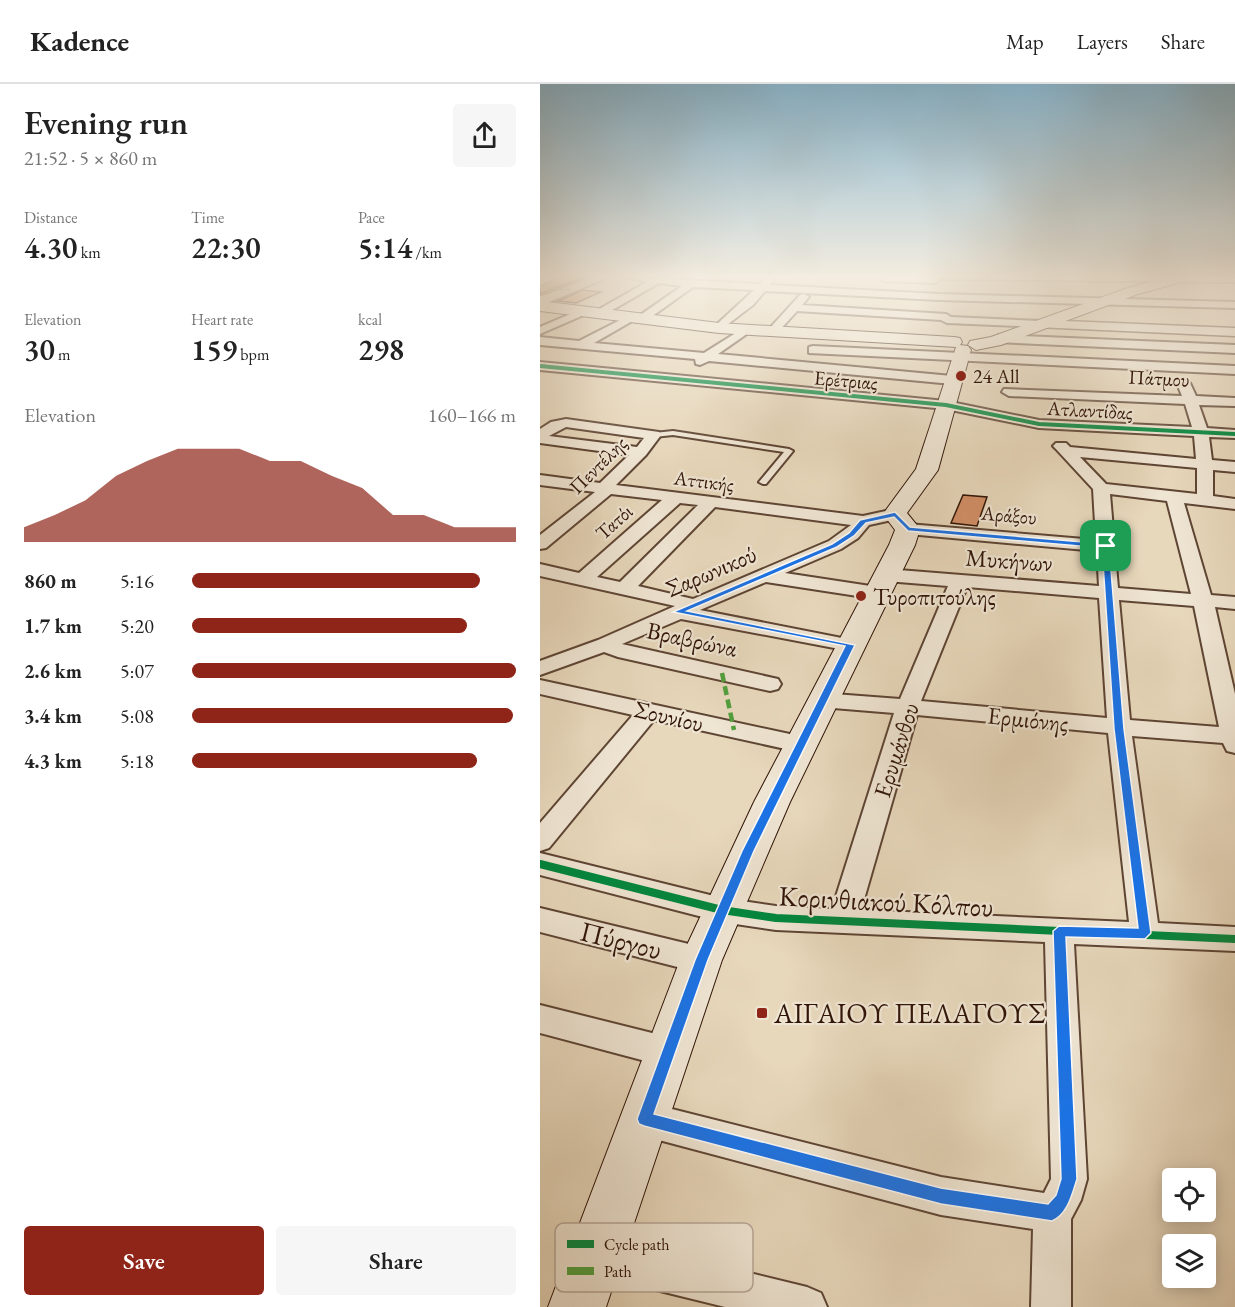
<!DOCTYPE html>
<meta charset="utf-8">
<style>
body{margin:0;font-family:"EB Garamond",serif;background:#f6f6f6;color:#222;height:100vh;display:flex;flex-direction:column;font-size:22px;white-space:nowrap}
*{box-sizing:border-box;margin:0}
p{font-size:20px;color:#767676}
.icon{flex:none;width:33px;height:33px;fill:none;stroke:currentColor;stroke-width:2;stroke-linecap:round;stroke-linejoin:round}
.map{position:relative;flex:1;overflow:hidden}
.details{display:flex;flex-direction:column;background:#fff;width:540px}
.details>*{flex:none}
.controls{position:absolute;left:622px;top:1084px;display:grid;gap:12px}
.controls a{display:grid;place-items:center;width:54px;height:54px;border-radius:6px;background:#fff;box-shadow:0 3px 15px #0003;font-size:30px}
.pin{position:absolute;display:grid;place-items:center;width:51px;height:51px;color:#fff;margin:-26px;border-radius:12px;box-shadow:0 3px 9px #0006}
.round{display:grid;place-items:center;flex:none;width:63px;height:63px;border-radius:6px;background:#f6f6f6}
.head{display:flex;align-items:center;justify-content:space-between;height:102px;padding:0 24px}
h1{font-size:33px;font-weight:600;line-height:45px}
.metrics{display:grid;grid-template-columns:repeat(3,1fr);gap:9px;height:102px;padding:6px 24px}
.metrics div{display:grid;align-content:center}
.metrics b{font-size:30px;font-weight:600}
.metrics small{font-size:16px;font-weight:400}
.metrics p{font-size:16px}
.chart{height:168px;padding:12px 24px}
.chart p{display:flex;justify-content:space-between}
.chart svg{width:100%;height:108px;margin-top:6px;fill:#8f2418;opacity:.7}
.button{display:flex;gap:12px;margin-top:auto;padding:12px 24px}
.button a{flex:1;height:69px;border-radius:6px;background:#8f2418;color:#fff;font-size:24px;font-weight:600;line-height:69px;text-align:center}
.button a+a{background:#f6f6f6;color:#222}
ul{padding:0 24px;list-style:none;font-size:20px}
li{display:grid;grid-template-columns:96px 72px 1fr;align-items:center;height:45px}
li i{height:15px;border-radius:8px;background:#8f2418}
header{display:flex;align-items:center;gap:36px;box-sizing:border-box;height:84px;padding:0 30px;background:#fff;border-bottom:2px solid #e0e0e0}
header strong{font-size:28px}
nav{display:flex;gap:33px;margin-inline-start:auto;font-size:21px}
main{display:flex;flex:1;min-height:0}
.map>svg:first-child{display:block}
.building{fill:#d38f66;stroke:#301407;stroke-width:1.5}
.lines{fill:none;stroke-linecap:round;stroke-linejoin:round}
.service-casing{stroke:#5e4534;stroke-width:4}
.minor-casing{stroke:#5e4534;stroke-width:4}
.tertiary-casing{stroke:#5e4534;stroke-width:3}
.secondary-casing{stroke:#301407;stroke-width:2}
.service{fill:#efe5d3;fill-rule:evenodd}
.minor{fill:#efe5d3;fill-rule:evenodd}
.tertiary{fill:#efe5d3;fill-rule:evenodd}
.secondary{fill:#efe5d3;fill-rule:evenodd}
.quiet-far1{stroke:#52a03d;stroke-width:2;stroke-dasharray:4.5 2;stroke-linecap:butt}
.quiet{stroke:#52a03d;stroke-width:4.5;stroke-dasharray:9 4.5;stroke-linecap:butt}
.cycleway-far2-casing{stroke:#efe5d3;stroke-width:5}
.cycleway-far1-casing{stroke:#efe5d3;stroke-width:6}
.cycleway-casing{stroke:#efe5d3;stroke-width:11}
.cycleway-far2{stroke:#00873e;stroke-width:3}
.cycleway-far1{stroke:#00873e;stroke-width:4}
.cycleway{stroke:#00873e;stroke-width:8}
.route{fill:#1a73e8;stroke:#fff;stroke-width:1.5;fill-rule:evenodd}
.poi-dot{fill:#8f2418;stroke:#efe5d3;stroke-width:2}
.labels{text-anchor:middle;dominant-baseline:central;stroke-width:4.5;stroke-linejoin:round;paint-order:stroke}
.far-poi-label{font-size:20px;fill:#301407;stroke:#efe5d3;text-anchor:start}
.far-street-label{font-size:20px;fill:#301407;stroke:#efe5d3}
.street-label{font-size:24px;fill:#301407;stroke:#efe5d3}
.poi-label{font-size:24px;fill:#301407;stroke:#efe5d3;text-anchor:start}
.near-street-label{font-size:28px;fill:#301407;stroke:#efe5d3}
.near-poi-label{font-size:28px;fill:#301407;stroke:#efe5d3;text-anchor:start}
.key{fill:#efe5d3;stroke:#b6a696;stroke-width:1.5}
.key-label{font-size:16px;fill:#301407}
</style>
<header>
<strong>Kadence</strong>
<nav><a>Map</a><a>Layers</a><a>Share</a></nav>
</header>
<main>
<section class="details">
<div class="head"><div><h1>Evening run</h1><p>21:52 · 5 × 860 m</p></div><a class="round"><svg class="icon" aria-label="share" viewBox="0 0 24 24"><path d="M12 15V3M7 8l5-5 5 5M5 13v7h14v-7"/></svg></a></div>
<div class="metrics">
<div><p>Distance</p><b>4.30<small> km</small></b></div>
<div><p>Time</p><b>22:30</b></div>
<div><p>Pace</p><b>5:14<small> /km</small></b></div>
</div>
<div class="metrics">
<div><p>Elevation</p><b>30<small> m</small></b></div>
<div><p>Heart rate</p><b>159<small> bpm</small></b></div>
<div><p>kcal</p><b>298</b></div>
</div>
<div class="chart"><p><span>Elevation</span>160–166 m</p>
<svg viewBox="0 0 160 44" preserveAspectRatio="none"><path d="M0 44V38L10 33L20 27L30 17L40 11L50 6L60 6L70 6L80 11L90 11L100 17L110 22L120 33L130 33L140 38L150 38L160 38V44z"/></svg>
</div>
<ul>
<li><b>860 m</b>5:16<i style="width:89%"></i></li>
<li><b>1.7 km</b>5:20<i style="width:85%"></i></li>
<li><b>2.6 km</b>5:07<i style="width:100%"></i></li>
<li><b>3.4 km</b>5:08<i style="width:99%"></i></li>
<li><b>4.3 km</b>5:18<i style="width:88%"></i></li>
</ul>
<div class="button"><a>Save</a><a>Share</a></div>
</section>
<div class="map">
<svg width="695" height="1223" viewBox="0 0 695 1223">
<rect width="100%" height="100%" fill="#e7d7bb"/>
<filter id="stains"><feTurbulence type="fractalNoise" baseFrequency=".00333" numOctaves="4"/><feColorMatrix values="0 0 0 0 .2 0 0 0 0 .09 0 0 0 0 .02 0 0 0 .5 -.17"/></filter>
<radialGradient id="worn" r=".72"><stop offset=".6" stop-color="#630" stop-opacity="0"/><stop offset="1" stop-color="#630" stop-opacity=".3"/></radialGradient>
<g class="building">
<polygon points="19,193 45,193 0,210 0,203"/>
<polygon points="43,206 61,208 36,219 18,217"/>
<polygon points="423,411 447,413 437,442 411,439"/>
</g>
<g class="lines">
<defs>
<g id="service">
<polygon points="22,208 24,210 0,214 0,212"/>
<polygon points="133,347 249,365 253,367 226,400 223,400 219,398 244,368 133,351 114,353 111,351 114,349"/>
</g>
<g id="minor">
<polygon points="3,193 17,193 0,201 0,194"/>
<polygon points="88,193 220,200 225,194 230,193 234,196 230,201 399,210 695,218 695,224 399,216 225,207 213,221 179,247 173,244 175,242 214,206 153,203 104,238 96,238 96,234 142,202 119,199 62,232 54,232 54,228 107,198"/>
<polygon points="695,193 695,198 400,195 395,199 344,197 339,194"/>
<polygon points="264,210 269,213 262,221 406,230 411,233 501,237 507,240 501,243 407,239 401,236 257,227 237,249 229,249 229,245 260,211"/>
<polygon points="42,225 46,226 46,230 0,250 0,243"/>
<polygon points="90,231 94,232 94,236 54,259 164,269 207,242 213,245 211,247 178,270 412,292 419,296 412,300 169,277 160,281 156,280 155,275 0,261 0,253 39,257"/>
<polygon points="459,251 695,261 695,269 455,258 453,255"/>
<polygon points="273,262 695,282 695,290 269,269 269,263"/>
<path d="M0,278l406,39 93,19 153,7 -7,-23 -176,-8 -7,-4 2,-3 178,7 -4,-10 7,-4 5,1 6,13 39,2v8l-36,-1 8,23 28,2v8l-26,-1 3,23 23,2v10l-22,-2v26l22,3v10l-51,-6 27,92 24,2v12l-20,-2 20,87v59l-8,-2 -4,-8 -91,-7 26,187 77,4v24l-161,-7 13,235 -6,21 -10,19v88h-40l2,-78 -92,-14 -297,-79 -12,-5 -6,-12 6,-12 12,-5 297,75 103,16 7,-14 -6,-237 -269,-12 -54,-8 -182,-47v-22l182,45 54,8 56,3 62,-196 -73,-6 -8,-2 -3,-5 3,-5 8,-2 79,6 48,-113 -62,-5 -7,-2 -2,-4 2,-4 7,-2 213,17 -2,-35 -189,-17 -6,-1 -3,-4 3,-4 6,-1 188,16 -3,-51 -37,-40 -3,-3 3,-3h10l4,4 126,12 -2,-23 -155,-8 -93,-19 -406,-39zM540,373l117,11v26l-91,-10zM570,410l57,7 24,93 -73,-6zM427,503l132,11 8,120 -186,-17zM579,516l75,6 25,121 -89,-7zM377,631l191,18 21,189 -268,-12z"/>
<path d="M26,335l93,13 2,3 -15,20 -30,30 247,31 32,-7 6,1 3,4 -3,4 -32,7 -11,13 -17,11 -56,24 92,14 7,2 3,4 -3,4 -7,2 -111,-17 -66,28 157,31 3,4 -3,4 -7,2 -169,-32 -59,25 156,35 3,5 -3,5 -8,2 -152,-34 -14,-5 -64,23v-14l58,-21 77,-34 -135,-30v-12l39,9 83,-73 -51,-6 -65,54 -6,1v-14l55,-43 -55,-7v-10l60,8 29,-28 -89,-12v-14l11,-7zM26,343l78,11 -7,9 -88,-11zM140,419l18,2 -78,77 -23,-5zM175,423l136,18 -22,16 -136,58 -55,-13z"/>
<polygon points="0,596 259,652 267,654 271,660 267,666 259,668 114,636 9,764 0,767 0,739 93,631 0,610"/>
<polygon points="0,824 161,863 172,867 176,876 172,885 161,889 0,848"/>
<polygon points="0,921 128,953 140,957 145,968 140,979 128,983 0,949"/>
<polygon points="55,1151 267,1203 281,1209 287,1223 185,1223 55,1191 41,1185 35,1171 41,1157"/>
</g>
<g id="tertiary">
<polygon points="52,193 69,193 0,222 0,213"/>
<polygon points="501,236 695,244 695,252 496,243 494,240"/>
</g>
<g id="secondary">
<polygon points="627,193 651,193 649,196 598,210 461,261 436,266 428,261 430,257 451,253 588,204"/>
<polygon points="0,217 179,239 414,253 420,254 422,258 420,261 428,262 431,266 398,386 367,429 380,445 375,461 250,718 182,876 66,1223 8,1223 140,876 214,718 349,461 355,446 343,430 376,385 416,263 179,249 0,227"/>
</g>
</defs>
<use href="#service" class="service-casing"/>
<use href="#minor" class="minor-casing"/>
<use href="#tertiary" class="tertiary-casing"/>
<use href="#secondary" class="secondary-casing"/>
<use href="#service" class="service"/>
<use href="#minor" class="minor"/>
<use href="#tertiary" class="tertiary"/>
<use href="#secondary" class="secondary"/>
<polyline class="quiet-far1" points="0,203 30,206"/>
<polyline class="quiet" points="182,589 194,646"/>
<defs>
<polyline id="cycleway-far2" points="0,282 5,282"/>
<polyline id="cycleway-far1" points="0,282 406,321 499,340 695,350"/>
<polyline id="cycleway" points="0,780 182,826 236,834 695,855"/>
</defs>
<use href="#cycleway-far2" class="cycleway-far2-casing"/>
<use href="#cycleway-far1" class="cycleway-far1-casing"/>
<use href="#cycleway" class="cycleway-casing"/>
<use href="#cycleway-far2" class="cycleway-far2"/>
<use href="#cycleway-far1" class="cycleway-far1"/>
<use href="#cycleway" class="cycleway"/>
</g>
<linearGradient id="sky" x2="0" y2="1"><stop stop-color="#88b6cf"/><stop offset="0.53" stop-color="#f4ede0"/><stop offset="1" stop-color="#f4ede0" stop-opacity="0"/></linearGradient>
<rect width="695" height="364" fill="url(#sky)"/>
<path class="route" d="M355,428l15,15 196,17 3,2 15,183 27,204 -6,6 -79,-2 11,242c-5,15 -9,35 -25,42l-111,-17 -297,-78 -5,-2 -2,-5 58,-159 47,-109 103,-205 -172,-34 159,-68 17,-11 11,-13zM354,433l14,14 194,17 12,181 24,199 -79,-2 -6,5 8,248 -5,16 -8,9 -107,-16 -287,-74 54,-154 46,-109 101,-206 -168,-34 150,-64 17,-11 12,-13z"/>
<g class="poi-dot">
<circle cx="421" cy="292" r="6"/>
<circle cx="321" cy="512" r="6"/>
<rect x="216" y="923" width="12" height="12" rx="3"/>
</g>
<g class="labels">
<g class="far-poi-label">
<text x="433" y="292">24 All</text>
</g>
<g class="far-street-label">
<text transform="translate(619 294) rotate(3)">Πάτμου</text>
<text transform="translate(306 296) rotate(5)">Ερέτριας</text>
<text transform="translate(550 326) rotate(3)">Ατλαντίδας</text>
<text transform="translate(58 381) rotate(-45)">Πεντέλης</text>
<text transform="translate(164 397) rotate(7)">Αττικής</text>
<text transform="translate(469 431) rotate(5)">Αράξου</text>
<text transform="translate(74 438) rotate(-42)">Τατόι</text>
</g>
<g class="street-label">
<text transform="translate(469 476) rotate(4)">Μυκήνων</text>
<text transform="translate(171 487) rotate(-23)">Σαρωνικού</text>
<text transform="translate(152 555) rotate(12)">Βραβρώνα</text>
<text transform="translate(129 632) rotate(13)">Σουνίου</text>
<text transform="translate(488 635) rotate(6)">Ερμιόνης</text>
<text transform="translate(356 666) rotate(-72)">Ερυμάνθου</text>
</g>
<g class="poi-label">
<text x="333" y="512">Τυροπιτούλης</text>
</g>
<g class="near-street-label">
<text transform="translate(346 817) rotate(3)">Κορινθιακού Κόλπου</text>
<text transform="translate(81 856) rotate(14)">Πύργου</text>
</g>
<g class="near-poi-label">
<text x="234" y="929">ΑΙΓΑΙΟΥ ΠΕΛΑΓΟΥΣ</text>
</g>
</g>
<rect x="15" y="1139" width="198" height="69" rx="9" class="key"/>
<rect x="27" y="1156" width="27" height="8" fill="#00873e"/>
<rect x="27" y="1183" width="27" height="8" fill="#52a03d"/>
<g class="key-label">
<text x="64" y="1166">Cycle path</text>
<text x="64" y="1193">Path</text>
</g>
<rect width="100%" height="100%" filter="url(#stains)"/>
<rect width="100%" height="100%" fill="url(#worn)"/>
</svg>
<div class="controls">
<a><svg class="icon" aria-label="locate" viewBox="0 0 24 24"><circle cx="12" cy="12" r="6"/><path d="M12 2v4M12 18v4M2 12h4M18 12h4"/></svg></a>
<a><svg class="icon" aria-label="layers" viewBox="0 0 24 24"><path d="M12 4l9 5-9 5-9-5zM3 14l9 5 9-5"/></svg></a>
</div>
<div class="pin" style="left:566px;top:462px;background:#1e9e55"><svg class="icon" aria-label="arrive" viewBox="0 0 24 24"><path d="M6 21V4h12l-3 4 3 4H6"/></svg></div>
</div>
</main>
